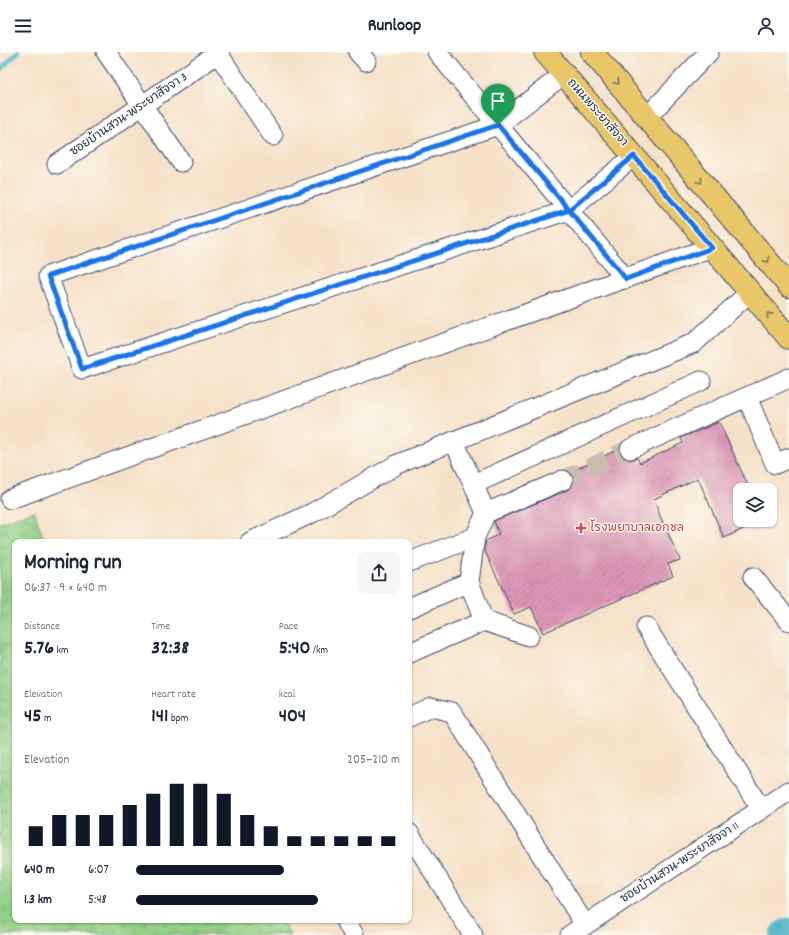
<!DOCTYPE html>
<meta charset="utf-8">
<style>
body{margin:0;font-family:Dekko,"Playpen Sans Thai",sans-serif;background:#f6f6f7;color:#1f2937;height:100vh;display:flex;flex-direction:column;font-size:15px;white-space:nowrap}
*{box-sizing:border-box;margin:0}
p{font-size:13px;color:#747a83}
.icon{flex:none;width:22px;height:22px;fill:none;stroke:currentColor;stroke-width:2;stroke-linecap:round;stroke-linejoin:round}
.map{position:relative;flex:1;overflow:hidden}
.drawer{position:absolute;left:12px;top:487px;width:400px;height:384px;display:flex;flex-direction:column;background:#fff;border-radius:8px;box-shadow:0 1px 3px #0004}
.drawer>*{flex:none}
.controls{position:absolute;left:733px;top:431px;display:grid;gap:8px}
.controls a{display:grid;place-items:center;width:44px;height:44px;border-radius:8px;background:#fff;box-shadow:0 1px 3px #0004;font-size:20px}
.pin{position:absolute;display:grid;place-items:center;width:34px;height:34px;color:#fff;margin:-41px -17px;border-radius:50% 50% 50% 0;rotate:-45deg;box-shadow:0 0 4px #0007}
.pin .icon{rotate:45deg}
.round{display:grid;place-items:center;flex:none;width:42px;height:42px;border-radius:8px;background:#f6f6f7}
.overview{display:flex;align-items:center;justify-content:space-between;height:68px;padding:0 12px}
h1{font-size:22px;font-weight:700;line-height:30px}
.figures{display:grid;grid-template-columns:repeat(3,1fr);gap:6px;height:68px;padding:4px 12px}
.figures div{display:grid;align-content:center}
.figures b{font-size:20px;font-weight:700}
.figures small{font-size:11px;font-weight:400}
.figures p{font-size:11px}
.chart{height:112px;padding:8px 12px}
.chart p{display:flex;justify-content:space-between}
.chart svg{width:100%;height:72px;margin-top:4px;stroke:#111827;stroke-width:6}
ul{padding:0 12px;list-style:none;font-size:13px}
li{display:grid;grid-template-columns:64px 48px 1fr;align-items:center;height:30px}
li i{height:10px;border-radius:5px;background:#111827}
header{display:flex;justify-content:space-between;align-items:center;height:52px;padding:0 12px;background:#fff;font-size:18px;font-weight:700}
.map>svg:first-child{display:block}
.wetland{fill:url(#wetland-marsh);stroke:#568072}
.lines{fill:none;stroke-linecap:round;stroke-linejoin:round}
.stream{stroke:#4ab2c8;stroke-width:5}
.river{stroke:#4ab2c8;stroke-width:29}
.building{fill:url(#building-hatch)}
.minor-tunnel{stroke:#c9bdb2;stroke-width:19;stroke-dasharray:19 10;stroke-linecap:butt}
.minor-casing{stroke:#3c4a6e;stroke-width:21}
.major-casing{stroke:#3c4a6e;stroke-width:24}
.minor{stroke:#fff;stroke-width:19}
.major{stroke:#e9c769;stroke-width:22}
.oneway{stroke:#787363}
.route-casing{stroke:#fff;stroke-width:8}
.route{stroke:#1a73e8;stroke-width:5}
.health-dot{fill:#e0444e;stroke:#fbf7ec;stroke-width:1.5}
.labels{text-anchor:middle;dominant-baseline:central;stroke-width:3;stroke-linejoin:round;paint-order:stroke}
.street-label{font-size:12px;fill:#1b2f5e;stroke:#fbf7ec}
.health-label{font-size:12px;fill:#be3a42;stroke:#fbf7ec;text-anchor:start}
</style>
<header><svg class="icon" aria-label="menu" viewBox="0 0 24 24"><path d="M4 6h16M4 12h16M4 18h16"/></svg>Runloop<svg class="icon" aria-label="person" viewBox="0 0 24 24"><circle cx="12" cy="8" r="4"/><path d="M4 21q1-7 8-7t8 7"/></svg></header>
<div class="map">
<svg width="789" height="883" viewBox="0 0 789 883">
<defs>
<pattern id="wetland-marsh" width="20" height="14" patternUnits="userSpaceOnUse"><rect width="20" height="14" fill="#92d085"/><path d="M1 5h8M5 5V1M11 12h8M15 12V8" fill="none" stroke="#7db375"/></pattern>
<pattern id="building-hatch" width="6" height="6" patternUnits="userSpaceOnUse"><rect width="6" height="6" fill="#dc95b5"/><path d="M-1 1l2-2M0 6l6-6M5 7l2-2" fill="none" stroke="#b27a96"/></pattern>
</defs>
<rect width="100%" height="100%" fill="#fbf7ec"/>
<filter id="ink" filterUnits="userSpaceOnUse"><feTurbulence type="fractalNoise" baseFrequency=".025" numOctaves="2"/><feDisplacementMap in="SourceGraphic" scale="8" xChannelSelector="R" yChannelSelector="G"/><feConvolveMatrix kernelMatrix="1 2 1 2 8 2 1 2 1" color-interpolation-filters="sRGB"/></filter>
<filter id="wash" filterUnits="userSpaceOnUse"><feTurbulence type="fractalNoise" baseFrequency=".012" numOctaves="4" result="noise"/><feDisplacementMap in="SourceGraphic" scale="16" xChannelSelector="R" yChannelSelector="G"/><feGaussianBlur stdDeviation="0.9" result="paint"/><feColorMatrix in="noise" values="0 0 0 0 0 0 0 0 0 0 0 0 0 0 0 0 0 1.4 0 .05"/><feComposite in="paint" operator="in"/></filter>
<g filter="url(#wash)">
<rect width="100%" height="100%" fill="#f5e1c7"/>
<polygon class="wetland" points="34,459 45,490 15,490 15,868 282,868 290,883 0,883 0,471"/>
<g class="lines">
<polyline class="stream" points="0,18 18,0"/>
<polyline class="river" points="784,883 789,880"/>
</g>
<g id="blocks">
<polygon class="building" points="719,370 750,438 740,438 740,468 762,468 724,486 698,426 654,447 660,464 680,508 668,512 673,524 543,581 531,555 514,562 484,497 486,489 499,482 494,469 567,438 572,435 574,430 573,424 570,420 619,397 620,402 624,406 629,408 637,406 640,411 683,391 681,386"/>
</g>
</g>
<g filter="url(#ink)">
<use href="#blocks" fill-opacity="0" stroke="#3c4a6e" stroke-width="1"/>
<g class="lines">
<polyline class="minor-tunnel" points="563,428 630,397"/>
<defs>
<g id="minor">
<polyline points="106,0 181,110"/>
<polyline points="217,0 273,84"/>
<polyline points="358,0 366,9"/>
<polyline points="437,0 626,227"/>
<polyline points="564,22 498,73 48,224 82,317 569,158 634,104"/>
<polyline points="647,65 709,0"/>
<polyline points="57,112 220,0"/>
<polyline points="747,345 775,412 789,406"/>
<polyline points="454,389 486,461"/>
<polyline points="630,397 789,326"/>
<polyline points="474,432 701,329"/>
<polyline points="10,447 712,195"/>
<polyline points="250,490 312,461 398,412 694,291 750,240"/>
<polyline points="409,510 475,485"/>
<polyline points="753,525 789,569"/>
<polyline points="409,556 469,530"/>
<polyline points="646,575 761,757"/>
<polyline points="529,584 484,569 469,530 475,485 486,461 563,428"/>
<polyline points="409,601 484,569"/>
<polyline points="409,665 431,655 452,660 585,873"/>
<polyline points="409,781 473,883"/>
<polyline points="345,868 354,883"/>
<polyline points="570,883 789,739"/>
</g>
<g id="major">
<polyline points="545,0 789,286"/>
<polyline points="592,0 789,234"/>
</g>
</defs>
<use href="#minor" class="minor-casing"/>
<use href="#major" class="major-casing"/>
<use href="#minor" class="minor"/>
<use href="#major" class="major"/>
</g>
<defs><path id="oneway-chevron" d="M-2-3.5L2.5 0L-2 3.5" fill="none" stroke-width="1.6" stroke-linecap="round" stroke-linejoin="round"/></defs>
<g class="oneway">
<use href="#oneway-chevron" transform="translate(617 30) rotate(50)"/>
<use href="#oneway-chevron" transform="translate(700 129) rotate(50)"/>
<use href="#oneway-chevron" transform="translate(767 208) rotate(50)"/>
<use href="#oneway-chevron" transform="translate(769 263) rotate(-131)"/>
</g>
</g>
<g class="lines" filter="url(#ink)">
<defs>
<polyline id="route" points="498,73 48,224 82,317 569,158 626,227 712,196 634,104 569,158 498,73"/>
</defs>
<use href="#route" class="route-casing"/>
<use href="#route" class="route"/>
</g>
<path class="health-dot" d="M579 470h4v4h4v4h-4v4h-4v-4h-4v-4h4z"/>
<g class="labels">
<g class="street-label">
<text transform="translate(597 61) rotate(49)">ถนนพระยาสัจจา</text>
<text transform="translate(129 63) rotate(-34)">ซอยบ้านสวน-พระยาสัจจา 3</text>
<text transform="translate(680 811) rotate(-33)">ซอยบ้านสวน-พระยาสัจจา 11</text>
</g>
<g class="health-label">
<text x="590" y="476">โรงพยาบาลเอกชล</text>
</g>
</g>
</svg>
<div class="controls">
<a><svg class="icon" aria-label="layers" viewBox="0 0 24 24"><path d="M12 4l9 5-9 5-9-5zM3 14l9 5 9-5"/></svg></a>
</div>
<div class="pin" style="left:498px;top:73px;background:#1e9e55"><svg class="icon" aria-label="arrive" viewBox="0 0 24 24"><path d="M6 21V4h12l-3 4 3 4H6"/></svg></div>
<section class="drawer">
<div class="overview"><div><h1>Morning run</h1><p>06:37 · 9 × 640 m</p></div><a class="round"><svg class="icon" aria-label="share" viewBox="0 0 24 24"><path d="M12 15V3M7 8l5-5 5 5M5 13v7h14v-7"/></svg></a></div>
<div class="figures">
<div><p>Distance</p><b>5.76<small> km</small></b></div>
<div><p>Time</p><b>32:38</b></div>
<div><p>Pace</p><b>5:40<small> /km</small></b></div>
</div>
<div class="figures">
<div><p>Elevation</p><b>45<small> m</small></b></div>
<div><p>Heart rate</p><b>141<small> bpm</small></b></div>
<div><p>kcal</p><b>404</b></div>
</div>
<div class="chart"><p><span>Elevation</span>205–210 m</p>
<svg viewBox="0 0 160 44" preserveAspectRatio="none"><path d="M5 44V32M15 44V25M25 44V25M35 44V25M45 44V19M55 44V12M65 44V6M75 44V6M85 44V12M95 44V25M105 44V32M115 44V38M125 44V38M135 44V38M145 44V38M155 44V38"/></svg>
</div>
<ul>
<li><b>640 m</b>6:07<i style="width:56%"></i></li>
<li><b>1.3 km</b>5:48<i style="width:69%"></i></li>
</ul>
</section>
</div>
